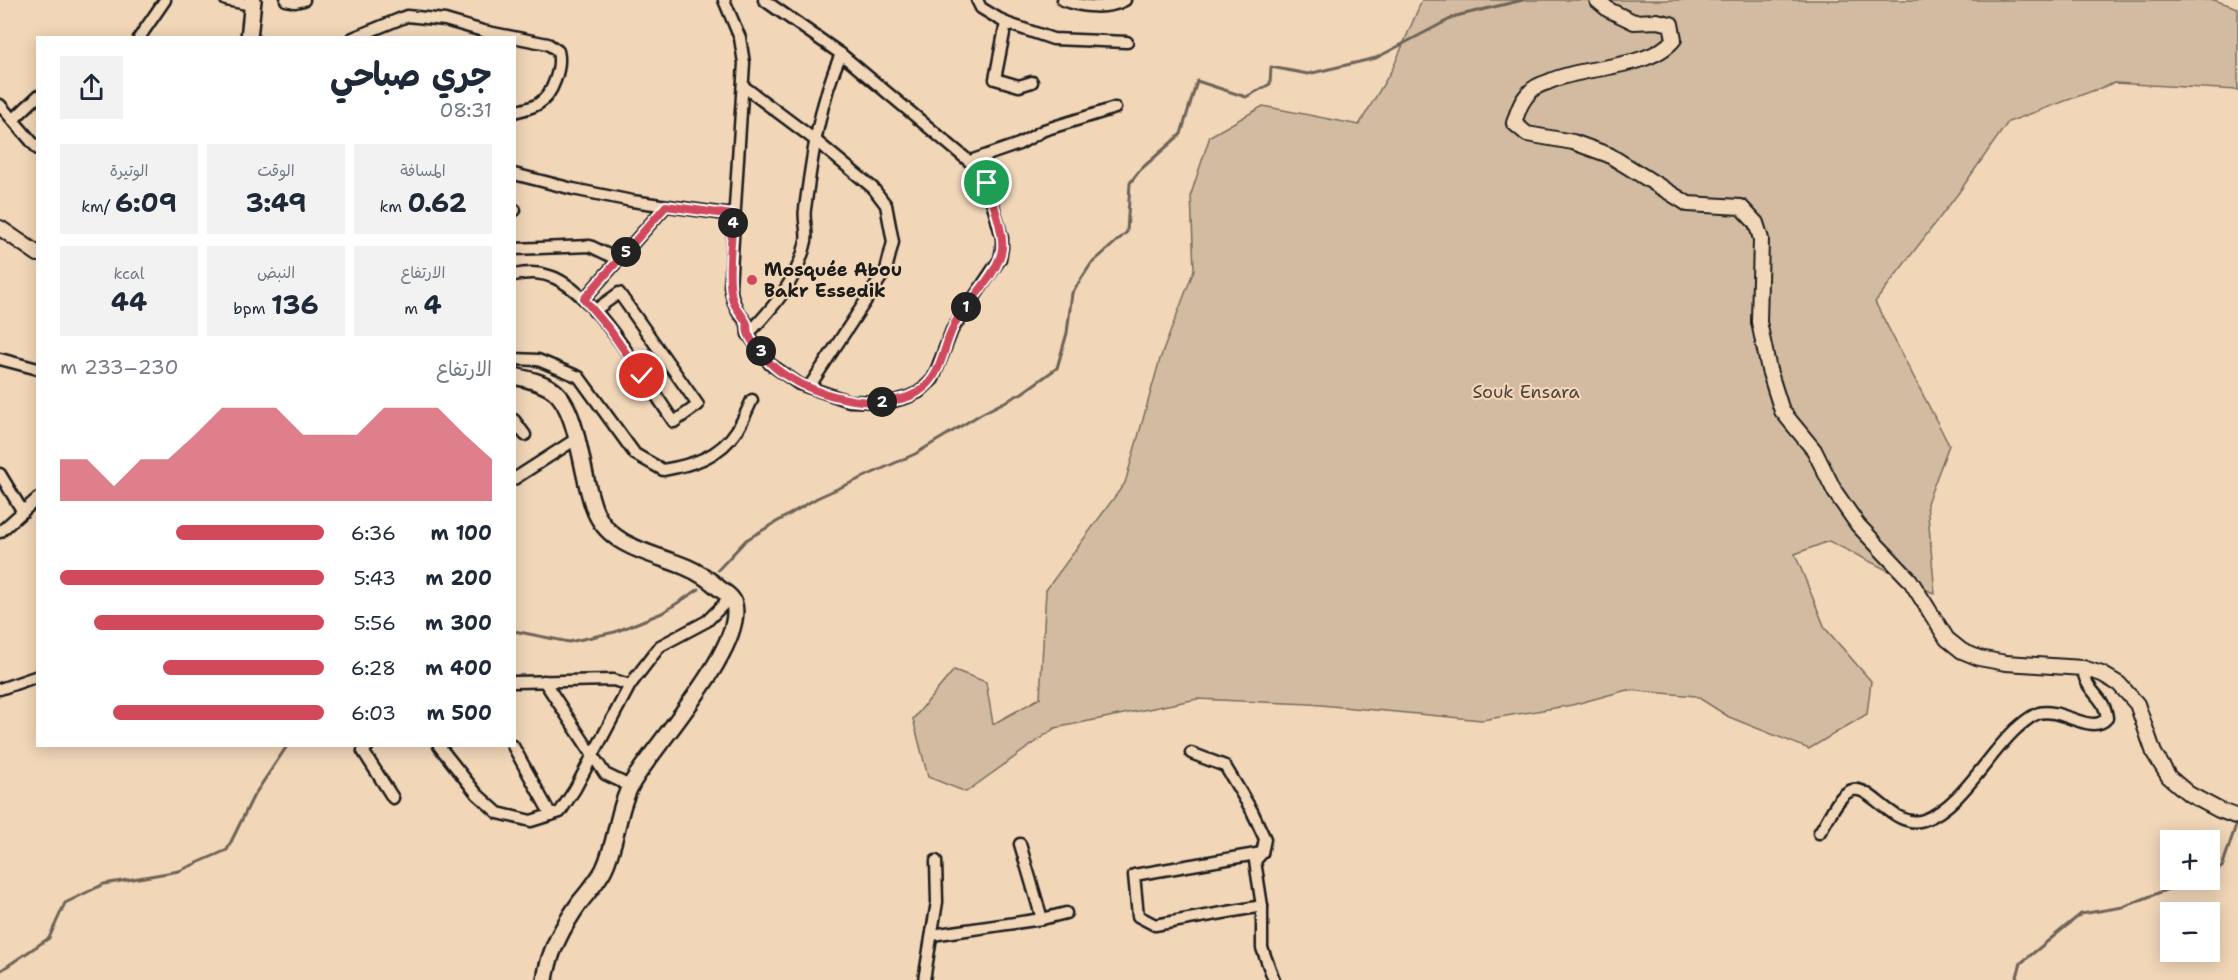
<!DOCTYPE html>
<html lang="ar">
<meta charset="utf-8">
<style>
body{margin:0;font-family:"Shantell Sans","Playpen Sans Arabic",sans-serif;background:#f2f2f3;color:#1f2937;direction:rtl;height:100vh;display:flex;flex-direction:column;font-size:22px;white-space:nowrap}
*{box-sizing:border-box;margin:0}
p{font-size:20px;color:#747a83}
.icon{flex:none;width:33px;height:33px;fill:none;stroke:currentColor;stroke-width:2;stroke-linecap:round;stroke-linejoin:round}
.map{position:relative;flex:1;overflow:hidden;direction:ltr}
.side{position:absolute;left:36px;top:36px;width:480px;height:711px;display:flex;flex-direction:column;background:#fff;border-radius:0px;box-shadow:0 3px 15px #0003;direction:rtl}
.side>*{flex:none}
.fabs{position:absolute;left:2160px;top:830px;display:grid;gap:12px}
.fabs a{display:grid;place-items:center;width:60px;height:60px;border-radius:0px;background:#fff;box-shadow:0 3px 15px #0003;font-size:30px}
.pin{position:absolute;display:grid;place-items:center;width:51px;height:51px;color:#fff;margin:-26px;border:3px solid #fff;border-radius:50%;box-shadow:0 2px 6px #0007}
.km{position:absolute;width:30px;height:30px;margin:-15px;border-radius:50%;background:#222;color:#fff;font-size:16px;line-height:30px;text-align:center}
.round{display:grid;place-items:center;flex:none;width:63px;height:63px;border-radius:0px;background:#f2f2f3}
.head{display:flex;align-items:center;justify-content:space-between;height:102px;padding:0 24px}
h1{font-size:33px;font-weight:700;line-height:45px}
.figures{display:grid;grid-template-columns:repeat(3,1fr);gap:9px;height:102px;padding:6px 24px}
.figures div{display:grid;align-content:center;border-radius:0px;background:#f2f2f3;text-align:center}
.figures b{font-size:26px;font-weight:700}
.figures small{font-size:16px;font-weight:400}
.figures p{font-size:16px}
.chart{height:168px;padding:12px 24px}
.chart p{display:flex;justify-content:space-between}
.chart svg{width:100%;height:108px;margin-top:6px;fill:#d1495b;opacity:.7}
ul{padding:0 24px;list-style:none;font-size:20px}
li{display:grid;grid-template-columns:96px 72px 1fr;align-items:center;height:45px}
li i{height:15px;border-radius:8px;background:#d1495b}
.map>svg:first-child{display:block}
.green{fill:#d2bba1;stroke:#776c5e;stroke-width:1.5}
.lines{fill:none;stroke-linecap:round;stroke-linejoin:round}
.stream{stroke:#6e6458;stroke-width:3}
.minor-casing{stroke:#1c1c1c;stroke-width:15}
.tertiary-casing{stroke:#1c1c1c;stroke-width:18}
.secondary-casing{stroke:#1c1c1c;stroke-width:20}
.minor{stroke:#f1d6b8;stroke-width:10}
.tertiary{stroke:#f1d6b8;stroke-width:14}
.secondary{stroke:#f1d6b8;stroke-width:15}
.route-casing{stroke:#fff;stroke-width:12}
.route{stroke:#d1495b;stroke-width:8}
.poi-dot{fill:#d1495b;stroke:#f1d6b8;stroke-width:2}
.labels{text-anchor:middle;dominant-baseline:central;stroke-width:4.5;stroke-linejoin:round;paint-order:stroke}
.poi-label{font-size:18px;font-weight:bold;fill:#1c1c1c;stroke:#f1d6b8;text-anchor:start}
.park-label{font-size:18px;fill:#4a443d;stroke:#f1d6b8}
</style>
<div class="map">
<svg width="2238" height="980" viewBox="0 0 2238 980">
<rect width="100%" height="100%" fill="#f1d6b8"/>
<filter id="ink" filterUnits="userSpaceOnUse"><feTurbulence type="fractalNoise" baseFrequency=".0167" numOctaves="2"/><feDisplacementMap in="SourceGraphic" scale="12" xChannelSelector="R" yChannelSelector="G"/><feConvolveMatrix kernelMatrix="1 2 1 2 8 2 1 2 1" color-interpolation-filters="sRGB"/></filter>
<g filter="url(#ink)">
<polygon class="green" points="1422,0 2214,0 2238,8 2238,90 2114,83 2008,122 1957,195 1875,302 1949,445 1927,503 1935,594 1829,541 1795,554 1825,628 1871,681 1867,714 1809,749 1729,717 1696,696 1627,690 1572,705 1482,720 1310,704 1197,699 1055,728 966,792 928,777 913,719 954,670 986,682 993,724 1040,698 1046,590 1125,483 1160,359 1194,270 1191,194 1210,136 1263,106 1359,125 1393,68"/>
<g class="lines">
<g class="stream">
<polyline points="718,570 746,540 817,498 915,454 981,414 1022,393 1057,368 1067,333 1072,293 1091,264 1127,232 1130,183 1140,170 1181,134 1197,81 1246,97 1270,84 1271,67 1308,74 1376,58 1456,16 1523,0"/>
<polyline points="514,631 569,642 615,632 662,613 699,589"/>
<polyline points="2210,872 2222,867 2237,822"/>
<polyline points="0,971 49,938 65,903 104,884 179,871 227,850 253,797 287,746"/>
<polyline points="2016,980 2021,963 2081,914 2123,907 2193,879"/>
</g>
<defs>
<g id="minor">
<polyline points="226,0 252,5"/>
<polyline points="286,0 295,2 304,0"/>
<polyline points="724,0 740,38 744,63 730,287 733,300 738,312 747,323 748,334 770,364 799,384 849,401 882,402 894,401 908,397 919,392 933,379 952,330 1000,259 1002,248 1002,238 987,183 976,167 841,54"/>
<polyline points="977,0 981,8 1006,23 1053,39 1127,42"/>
<path d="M1063,0c19,7 43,10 62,0"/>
<polyline points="1006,23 995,79 1019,86 1032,82"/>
<polyline points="139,38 165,0"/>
<path d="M353,38l54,-22 38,4 38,11 65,13 10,7c4,16 -5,44 -20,53 -7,4 -16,6 -24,8"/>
<polyline points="743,86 815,140 873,188 886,205 893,242 886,270 809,387"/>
<polyline points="0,105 38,149"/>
<polyline points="13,120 38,96"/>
<polyline points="970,161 1019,144 1044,130 1115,108"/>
<polyline points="514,174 573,189 632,201 733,215"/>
<polyline points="514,210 515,210"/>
<polyline points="514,249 590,246 619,260"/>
<path d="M514,275c15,-3 27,-3 41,3 44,20 91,104 119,144l24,-17 -79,-112 -25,18"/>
<polyline points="584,299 666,206"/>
<path d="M748,334c26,-27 50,-55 58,-93 2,-10 -3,-21 -1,-32 7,-52 14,-106 36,-155l-77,-54"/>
<polyline points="0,359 38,369"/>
<path d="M514,359l24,1 41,17 56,77 28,16c29,-5 57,-13 74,-40 6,-9 10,-20 15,-30"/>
<polyline points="514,420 525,435"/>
<polyline points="0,474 23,512"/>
<polyline points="514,479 576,439"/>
<polyline points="0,532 38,498"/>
<polyline points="544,681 605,774 630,786"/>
<polyline points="630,685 660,646 707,621 731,597"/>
<polyline points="0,689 38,676"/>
<polyline points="368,746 363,751 393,798"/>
<polyline points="439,746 477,794 498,813 531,821 560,812 575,789 630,685 613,680 514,682"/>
<polyline points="513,746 551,815"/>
<polyline points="1191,753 1225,766 1252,811 1265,839 1262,853 1255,861 1262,906 1262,948 1274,980"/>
<path d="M1819,833c9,-12 16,-33 29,-41 21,-14 44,39 76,28 37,-13 64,-66 93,-92 7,-6 13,-12 22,-15 22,-6 53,23 68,5 -2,-23 -22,-25 -24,-50"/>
<polyline points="1020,844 1042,919"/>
<polyline points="1262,906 1155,925 1138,916 1134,875 1262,853"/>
<polyline points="932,935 1042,919 1066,913"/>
<polyline points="924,980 937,902 936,861"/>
</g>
<g id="tertiary">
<path d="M1597,0l12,10 25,12 23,-1 14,3 3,15c-24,31 -91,26 -126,43 -6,2 -13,4 -17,9 -10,9 -13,20 -17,32l13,11 46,8 36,13 79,49 53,3 15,16 5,16 -2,83 10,48 13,41 32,39 21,42 23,33 52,55 37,59 15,12 17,7 27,5 77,5 19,6 17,10 18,20 17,49 15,24 20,17 30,16 19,7"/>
<polyline points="0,228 38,254"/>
</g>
<g id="secondary">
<polyline points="249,38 253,0"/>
<path d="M514,376c13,3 28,6 39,14 27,20 28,91 43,123 16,35 57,40 90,54 12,5 24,13 34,22 5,4 10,6 13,12 17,41 -80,145 -101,182 -15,27 -15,59 -28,86 -6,12 -16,23 -24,33 -17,24 -31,49 -35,78"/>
</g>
</defs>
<use href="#minor" class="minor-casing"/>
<use href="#tertiary" class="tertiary-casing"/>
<use href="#secondary" class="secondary-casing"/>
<use href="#minor" class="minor"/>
<use href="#tertiary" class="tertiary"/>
<use href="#secondary" class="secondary"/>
</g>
</g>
<g class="lines" filter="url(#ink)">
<defs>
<path id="route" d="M642,376l-32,-46 -26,-31 82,-93 67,9c-1,23 -7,66 0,86 3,9 11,15 14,23 1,3 0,7 1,9 4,10 15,23 22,30 30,31 119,56 155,24 19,-17 19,-48 33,-69 13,-19 41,-46 44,-69 2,-18 -10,-48 -15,-66"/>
</defs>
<use href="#route" class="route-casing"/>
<use href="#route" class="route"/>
</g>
<circle class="poi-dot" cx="752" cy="280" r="6"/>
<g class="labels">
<g class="poi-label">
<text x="764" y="270">Mosquée Abou<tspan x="764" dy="21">Bakr Essedik</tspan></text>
</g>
<g class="park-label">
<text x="1526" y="392">Souk Ensara</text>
</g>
</g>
</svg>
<div class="fabs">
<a>+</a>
<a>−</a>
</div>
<div class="pin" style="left:987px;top:183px;background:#1e9e55"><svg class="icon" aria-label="arrive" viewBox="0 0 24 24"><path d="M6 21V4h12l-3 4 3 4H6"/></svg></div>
<div class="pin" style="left:642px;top:376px;background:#d93025"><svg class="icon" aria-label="check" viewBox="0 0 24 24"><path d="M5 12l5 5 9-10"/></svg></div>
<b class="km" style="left:966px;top:307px">1</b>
<b class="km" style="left:882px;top:402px">2</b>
<b class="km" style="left:761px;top:351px">3</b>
<b class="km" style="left:733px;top:223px">4</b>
<b class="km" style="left:626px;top:252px">5</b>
<section class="side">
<div class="head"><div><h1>جري صباحي</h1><p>08:31</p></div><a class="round"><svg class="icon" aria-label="share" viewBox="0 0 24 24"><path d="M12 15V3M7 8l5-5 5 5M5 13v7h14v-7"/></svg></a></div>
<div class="figures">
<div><p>المسافة</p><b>0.62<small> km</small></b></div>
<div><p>الوقت</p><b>3:49</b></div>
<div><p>الوتيرة</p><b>6:09<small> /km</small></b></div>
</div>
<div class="figures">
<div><p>الارتفاع</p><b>4<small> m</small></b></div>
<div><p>النبض</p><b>136<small> bpm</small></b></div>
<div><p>kcal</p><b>44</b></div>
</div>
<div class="chart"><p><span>الارتفاع</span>230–233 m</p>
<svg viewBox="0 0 160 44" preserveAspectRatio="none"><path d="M0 44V27L10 27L20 38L30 27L40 27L50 17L60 6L70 6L80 6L90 17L100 17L110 17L120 6L130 6L140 6L150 17L160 27V44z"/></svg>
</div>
<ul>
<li><b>100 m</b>6:36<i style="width:56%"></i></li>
<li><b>200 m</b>5:43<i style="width:100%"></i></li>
<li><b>300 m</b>5:56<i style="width:87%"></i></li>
<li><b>400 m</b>6:28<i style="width:61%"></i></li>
<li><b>500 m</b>6:03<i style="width:80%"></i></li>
</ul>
</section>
</div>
